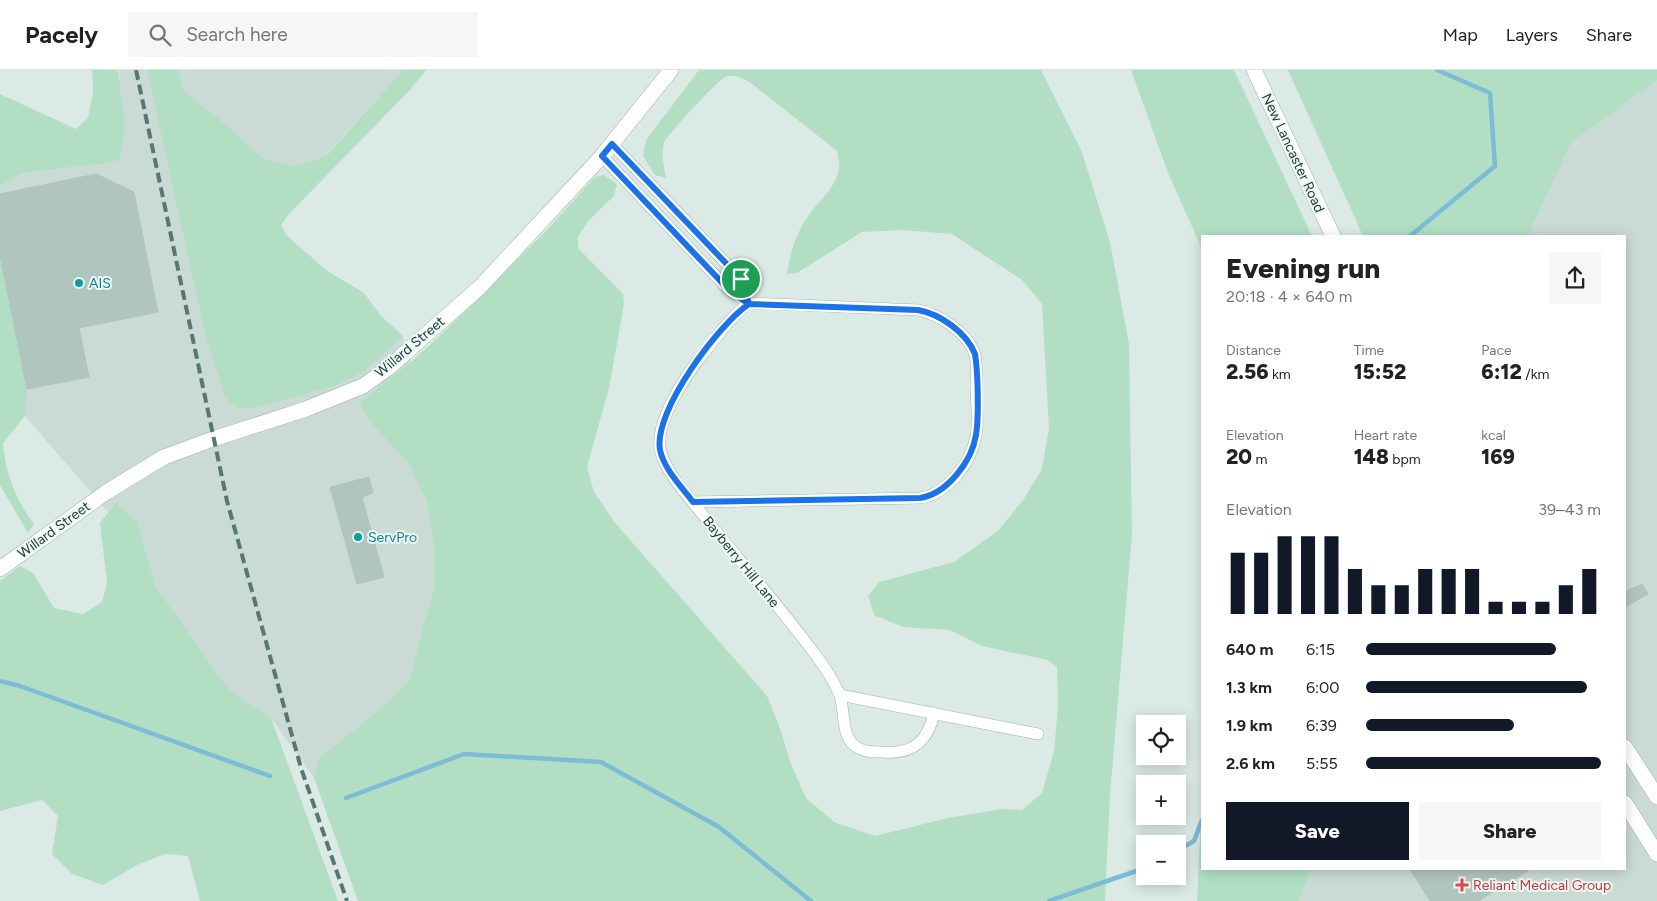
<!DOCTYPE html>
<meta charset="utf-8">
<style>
body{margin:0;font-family:Figtree,sans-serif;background:#f6f6f6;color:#222;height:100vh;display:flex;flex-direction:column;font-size:19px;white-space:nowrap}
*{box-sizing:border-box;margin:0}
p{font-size:16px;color:#767676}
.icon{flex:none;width:28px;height:28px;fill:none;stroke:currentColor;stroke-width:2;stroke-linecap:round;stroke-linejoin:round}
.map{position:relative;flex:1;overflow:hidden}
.sheet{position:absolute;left:1201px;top:165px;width:425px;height:635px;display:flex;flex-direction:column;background:#fff;border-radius:0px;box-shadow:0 2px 12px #0003}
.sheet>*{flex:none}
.controls{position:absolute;left:1136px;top:645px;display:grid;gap:10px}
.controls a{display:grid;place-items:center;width:50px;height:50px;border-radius:0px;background:#fff;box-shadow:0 2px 12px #0003;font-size:25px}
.pin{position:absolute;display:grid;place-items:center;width:42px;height:42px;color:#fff;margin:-21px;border:2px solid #fff;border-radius:50%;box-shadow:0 1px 5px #0007}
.round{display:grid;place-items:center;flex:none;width:52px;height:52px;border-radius:0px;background:#f6f6f6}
.head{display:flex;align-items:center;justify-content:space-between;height:85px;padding:0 25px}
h1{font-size:28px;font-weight:800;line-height:38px}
.stats{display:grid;grid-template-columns:repeat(3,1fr);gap:8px;height:85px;padding:5px 25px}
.stats div{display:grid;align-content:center}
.stats b{font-size:21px;font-weight:800}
.stats small{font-size:14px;font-weight:400}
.stats p{font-size:14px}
.chart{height:140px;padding:10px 25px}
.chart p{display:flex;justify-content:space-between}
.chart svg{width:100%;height:90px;margin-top:5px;stroke:#111827;stroke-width:6}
.button{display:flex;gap:10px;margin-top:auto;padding:10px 25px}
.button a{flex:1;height:58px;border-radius:0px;background:#111827;color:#fff;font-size:20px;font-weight:800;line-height:58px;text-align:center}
.button a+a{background:#f6f6f6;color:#222}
ul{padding:0 25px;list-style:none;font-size:16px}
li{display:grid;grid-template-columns:80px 60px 1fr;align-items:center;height:38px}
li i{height:12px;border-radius:6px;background:#111827}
header{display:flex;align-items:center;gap:30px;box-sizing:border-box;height:70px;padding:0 25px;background:#fff;border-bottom:1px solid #e0e0e0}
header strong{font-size:24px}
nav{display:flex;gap:28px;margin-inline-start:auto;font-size:18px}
.search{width:350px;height:45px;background:#f6f6f6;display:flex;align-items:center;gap:12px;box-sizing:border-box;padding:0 18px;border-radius:0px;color:#767676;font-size:19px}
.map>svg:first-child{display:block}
.built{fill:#cadad5}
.green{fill:#b2dfc4}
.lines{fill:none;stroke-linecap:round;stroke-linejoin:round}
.stream{stroke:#7dbcd7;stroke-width:4.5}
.building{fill:#b1c5bf;stroke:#aec4be}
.minor-casing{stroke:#9fb2ae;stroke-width:12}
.tertiary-casing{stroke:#9fb2ae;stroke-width:16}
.secondary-casing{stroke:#9ab7b1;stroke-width:16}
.minor{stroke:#fff;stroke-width:11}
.tertiary{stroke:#fff;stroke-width:15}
.secondary{stroke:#fff;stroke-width:15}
.rail{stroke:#567773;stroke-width:4;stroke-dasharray:10 5;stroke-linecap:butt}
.route-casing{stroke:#fff;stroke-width:10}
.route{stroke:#1a73e8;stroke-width:6}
.culture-dot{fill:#0f9aa8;stroke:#edf7f3;stroke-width:2}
.health-dot{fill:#e0444e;stroke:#edf7f3;stroke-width:2}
.labels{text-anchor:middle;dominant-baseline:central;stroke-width:4;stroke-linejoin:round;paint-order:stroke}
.street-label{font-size:14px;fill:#1d3b37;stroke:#edf7f3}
.culture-label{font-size:14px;fill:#0d838f;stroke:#edf7f3;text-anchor:start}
.health-label{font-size:14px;fill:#be3a42;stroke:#edf7f3;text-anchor:start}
</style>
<header>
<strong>Pacely</strong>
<div class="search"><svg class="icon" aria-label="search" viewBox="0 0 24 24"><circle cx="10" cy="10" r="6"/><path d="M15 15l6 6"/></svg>Search here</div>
<nav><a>Map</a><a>Layers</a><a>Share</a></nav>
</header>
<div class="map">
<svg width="1657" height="831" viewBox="0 0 1657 831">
<rect width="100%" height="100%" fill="#dceae6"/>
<g class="built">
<polygon points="119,0 403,0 327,84 307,93 289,96 288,145 281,155 286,165 327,201 364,223 381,246 403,266 411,292 359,332 366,347 410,396 427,432 434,478 434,520 424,552 410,609 385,635 318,689 314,708 271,648 245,632 226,616 185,560 156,517 137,451 116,432 108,442 25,346 27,319 0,185 0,116 23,103 100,94 123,40"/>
<polygon points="1657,10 1657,831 1299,831 1311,799 1625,799 1625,166 1528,166 1571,73"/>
</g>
<g class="green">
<path d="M92,0h26c4,29 10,61 1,90l-19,4 -77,9 -23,13v-92l76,35 12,-11 5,-26z"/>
<polygon points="147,0 178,0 183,21 229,57 263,89 289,96 307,93 328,84 403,0 426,0 410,20 288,145 281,155 286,165 327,201 364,223 381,246 403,266 365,300 337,315 250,339 235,337 225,327 205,263"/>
<path d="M699,0h342l41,82 28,90 19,102 3,190 -22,261 -5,106h-747l-44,-123 4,-19 67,-54 25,-26 14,-57 10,-32v-42l-7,-46 -17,-36 -44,-49 -7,-15 52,-40 40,-37 91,-90 53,-58 9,-2 13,9 -3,12 -26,25 -10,16v11l45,46 1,10 -15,84 -22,79 7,25 22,32 151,172 14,35 9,31 16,36 28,24 41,14 73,-18 54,-9 20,1 20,-17 12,-42 4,-43 -1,-41 -9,-7 -66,-14 -32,-16 -47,-3 -29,-12 -6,-19 11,-14 75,-20 44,-31 25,-31 19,-31 7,-41 -7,-124 -20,-24 -70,-46 -50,-4 -40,2 -65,41 -10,1c3,-23 10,-43 24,-62 10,-13 24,-24 28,-42 1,-6 -1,-13 -2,-19l-86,-68c-9,-5 -15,-9 -26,-6 -7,3 -58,58 -61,66 -3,11 0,25 2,35l-11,-3 -12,-19 3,-16z"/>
<polygon points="1131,0 1234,0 1312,166 1202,166 1202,179 1168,103"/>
<polygon points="1288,0 1657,0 1657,10 1571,73 1528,166 1363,166"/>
<path d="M0,185l27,134 -2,27 -22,27c2,30 13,57 31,81l-6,9 -28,-48z"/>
<polygon points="116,432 137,451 156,517 226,616 245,632 271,648 338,831 200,831 188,786 165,784 137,795 103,815 72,804 52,784 58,746 42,730 0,741 0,511 20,496 33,503 54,538 83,544 102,532 107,513 100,453"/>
<polygon points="1202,726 1202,799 1311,799 1299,831 1197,831"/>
</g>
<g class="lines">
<g class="stream">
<polyline points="1410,166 1495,96 1490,23 1437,0"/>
<polyline points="0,611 20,616 270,706"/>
<polyline points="346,728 464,684 601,692 719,757 811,831"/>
<polyline points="1178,780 1194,771 1202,750"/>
<polyline points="1049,831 1145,798"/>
</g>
</g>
<g class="building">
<polygon points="96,104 134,122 158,242 79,258 89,307 27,319 0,185 0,124"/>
<polygon points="369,407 373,423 362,427 384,507 357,514 330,417"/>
<polygon points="1642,514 1648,524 1625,537 1625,522"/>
<polygon points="1410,799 1531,799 1478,831 1430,831"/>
</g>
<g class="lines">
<defs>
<g id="minor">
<polyline points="612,74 741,209 749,233"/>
<path d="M602,86l127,134 20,13 169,7c20,4 49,22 56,42 4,10 2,24 2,35 0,15 3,34 0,49 -5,27 -28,58 -56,62l-227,4"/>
<path d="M749,233c-20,15 -34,37 -50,56 -16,21 -42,61 -39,88 3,25 36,58 51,78 35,43 71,85 104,129 9,12 18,26 24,39 7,15 0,45 19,55 7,4 15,4 23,4 30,3 47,-9 53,-39"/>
<polyline points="840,625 1038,664"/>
</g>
<polyline id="tertiary" points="0,499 105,423 164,387 213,369 306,339 363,316 388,298 480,217 602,86 671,0"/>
<g id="secondary">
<polyline points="1254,0 1333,166"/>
<polyline points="1625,677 1657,727"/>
<polyline points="1625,733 1657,784"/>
</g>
</defs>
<use href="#minor" class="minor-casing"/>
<use href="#tertiary" class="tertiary-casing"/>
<use href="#secondary" class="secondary-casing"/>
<use href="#minor" class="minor"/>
<use href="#tertiary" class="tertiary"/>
<use href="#secondary" class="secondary"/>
<polyline class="rail" points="136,0 227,431 301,698 347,831"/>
</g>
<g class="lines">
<defs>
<path id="route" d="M741,209l-129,-135 -10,12 127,134 20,14c-30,20 -96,107 -89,146 4,19 21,36 33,52l227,-4c27,-4 52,-37 56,-63 3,-18 2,-63 -1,-81 -9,-22 -35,-40 -57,-44l-169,-6 -8,-25"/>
</defs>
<use href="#route" class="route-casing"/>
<use href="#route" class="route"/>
</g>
<g class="culture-dot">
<circle cx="79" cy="213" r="5"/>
<circle cx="358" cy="467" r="5"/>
</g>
<path class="health-dot" d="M1459.5 807.5h5v5h5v5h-5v5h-5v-5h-5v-5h5z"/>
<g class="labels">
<g class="street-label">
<text transform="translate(1293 83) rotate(65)">New Lancaster Road</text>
<text transform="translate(410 277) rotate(-40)">Willard Street</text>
<text transform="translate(54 460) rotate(-36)">Willard Street</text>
<text transform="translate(741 492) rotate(51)">Bayberry Hill Lane</text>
</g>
<g class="culture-label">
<text x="89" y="213">AIS</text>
<text x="368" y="467">ServPro</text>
</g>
<g class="health-label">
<text x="1473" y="815">Reliant Medical Group</text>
</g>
</g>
</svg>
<div class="controls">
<a><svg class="icon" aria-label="locate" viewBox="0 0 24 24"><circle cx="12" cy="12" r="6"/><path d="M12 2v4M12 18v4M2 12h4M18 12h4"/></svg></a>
<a>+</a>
<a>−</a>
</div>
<div class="pin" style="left:741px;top:209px;background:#1e9e55"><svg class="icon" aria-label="arrive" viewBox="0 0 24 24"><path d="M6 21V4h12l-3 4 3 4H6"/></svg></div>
<section class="sheet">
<div class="head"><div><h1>Evening run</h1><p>20:18 · 4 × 640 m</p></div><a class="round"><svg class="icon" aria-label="share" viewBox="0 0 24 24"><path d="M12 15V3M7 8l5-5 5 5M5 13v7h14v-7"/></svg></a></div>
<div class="stats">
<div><p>Distance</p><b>2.56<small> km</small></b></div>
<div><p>Time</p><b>15:52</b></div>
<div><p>Pace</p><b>6:12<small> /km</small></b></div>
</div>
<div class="stats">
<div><p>Elevation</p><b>20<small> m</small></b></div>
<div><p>Heart rate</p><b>148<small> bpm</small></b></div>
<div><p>kcal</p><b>169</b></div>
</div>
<div class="chart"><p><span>Elevation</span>39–43 m</p>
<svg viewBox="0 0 160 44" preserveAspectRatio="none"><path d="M5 44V14M15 44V14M25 44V6M35 44V6M45 44V6M55 44V22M65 44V30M75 44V30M85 44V22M95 44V22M105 44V22M115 44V38M125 44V38M135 44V38M145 44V30M155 44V22"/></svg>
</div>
<ul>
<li><b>640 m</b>6:15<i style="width:81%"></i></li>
<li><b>1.3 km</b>6:00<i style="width:94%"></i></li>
<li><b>1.9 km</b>6:39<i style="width:63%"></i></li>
<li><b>2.6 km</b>5:55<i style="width:100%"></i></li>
</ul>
<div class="button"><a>Save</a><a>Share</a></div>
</section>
</div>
